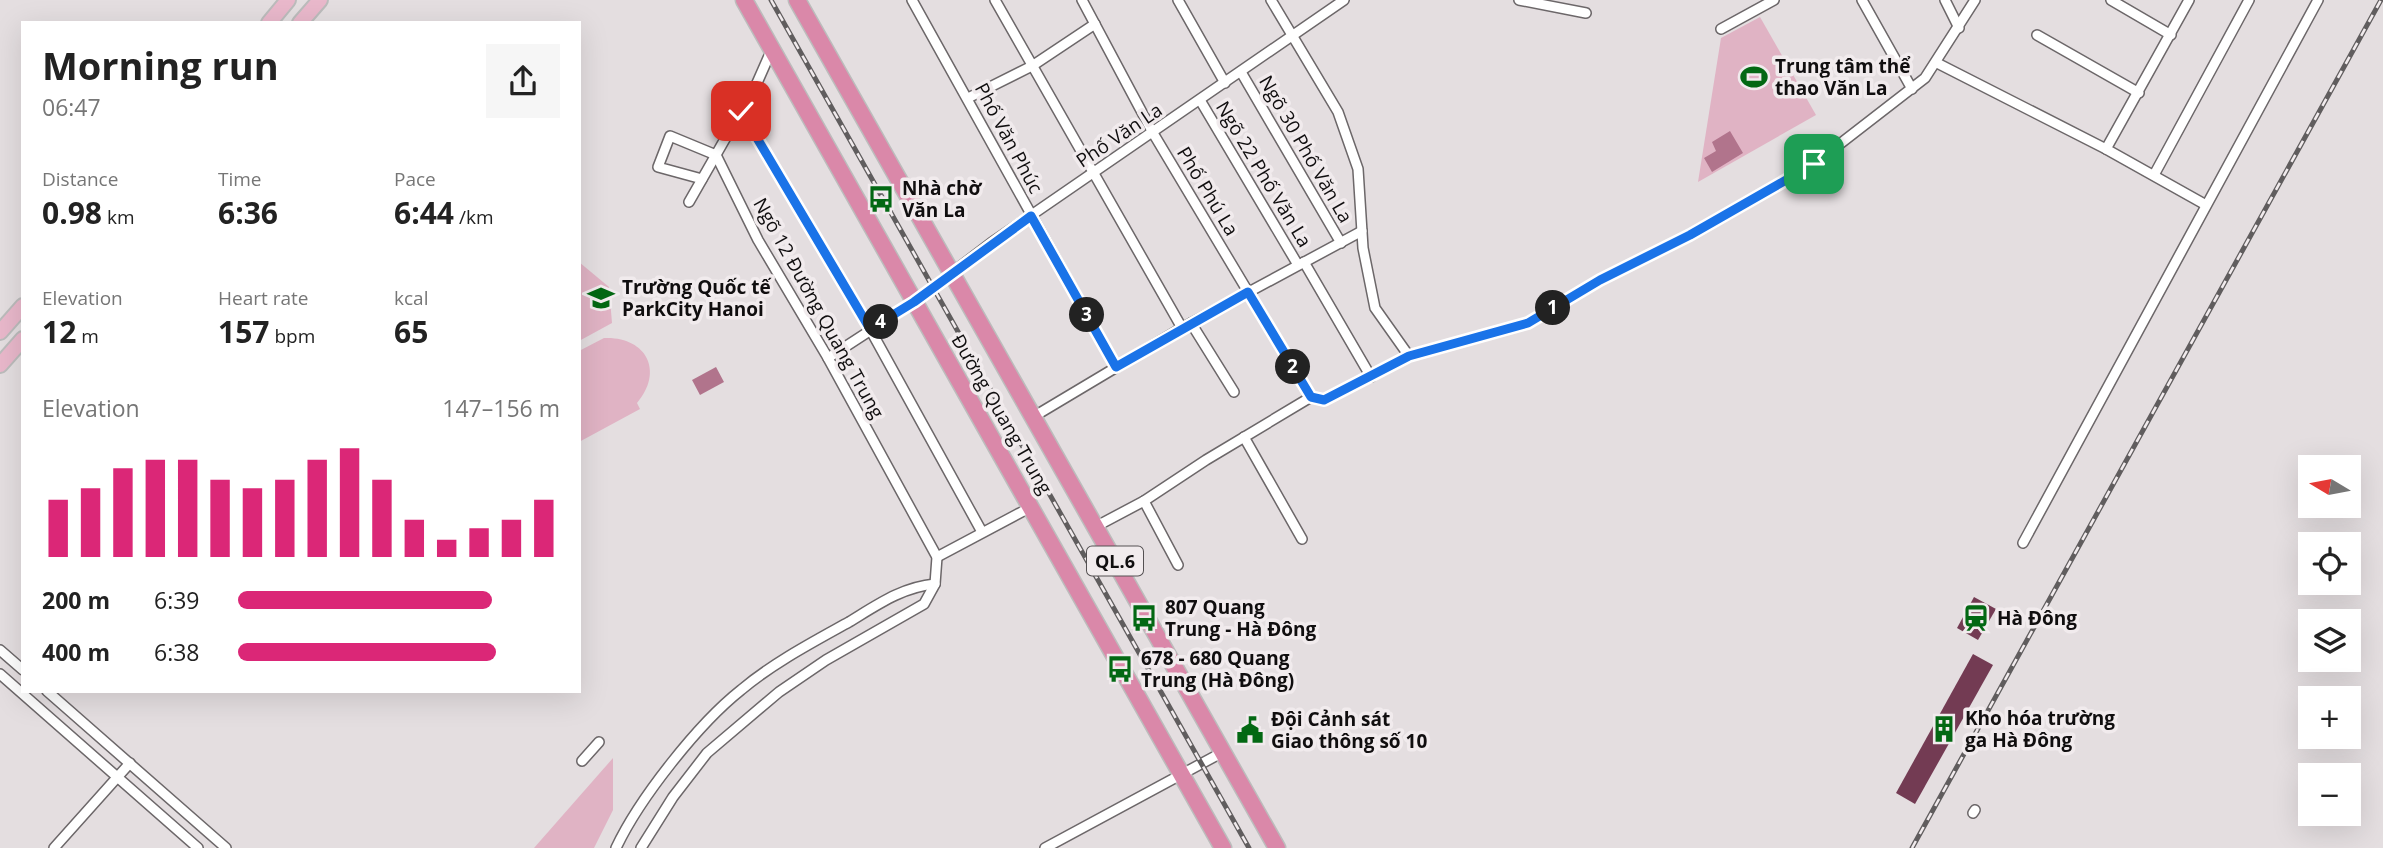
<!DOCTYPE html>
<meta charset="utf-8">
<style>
body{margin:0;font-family:"Open Sans",sans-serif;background:#f6f6f6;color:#222;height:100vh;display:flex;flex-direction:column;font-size:26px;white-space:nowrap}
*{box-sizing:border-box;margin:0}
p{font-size:23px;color:#767676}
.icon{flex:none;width:38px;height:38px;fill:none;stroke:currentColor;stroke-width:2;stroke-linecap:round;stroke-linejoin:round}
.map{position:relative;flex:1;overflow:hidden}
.sheet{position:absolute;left:21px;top:21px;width:560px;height:672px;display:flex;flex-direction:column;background:#fff;border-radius:0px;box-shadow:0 7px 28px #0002}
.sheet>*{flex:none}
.needle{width:46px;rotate:280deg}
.tools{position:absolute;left:2298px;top:455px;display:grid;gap:14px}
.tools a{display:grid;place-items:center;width:63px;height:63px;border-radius:0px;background:#fff;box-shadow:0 7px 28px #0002;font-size:35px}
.pin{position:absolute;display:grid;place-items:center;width:60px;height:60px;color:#fff;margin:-30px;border-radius:14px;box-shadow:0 4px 10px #0006}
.km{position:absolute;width:35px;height:35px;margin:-18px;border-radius:50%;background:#222;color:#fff;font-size:19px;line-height:35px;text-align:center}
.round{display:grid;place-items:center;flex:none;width:74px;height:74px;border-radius:0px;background:#f6f6f6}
.summary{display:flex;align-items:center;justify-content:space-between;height:119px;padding:0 21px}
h1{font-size:38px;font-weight:700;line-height:52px}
.figures{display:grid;grid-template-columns:repeat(3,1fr);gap:10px;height:119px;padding:7px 21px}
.figures div{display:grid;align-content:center}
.figures b{font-size:30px;font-weight:700}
.figures small{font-size:19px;font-weight:400}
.figures p{font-size:19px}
.chart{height:196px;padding:14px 21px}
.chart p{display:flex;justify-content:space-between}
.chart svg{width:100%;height:126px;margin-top:7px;stroke:#db2777;stroke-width:6}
ul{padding:0 21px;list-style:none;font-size:23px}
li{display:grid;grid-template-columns:112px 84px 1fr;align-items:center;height:52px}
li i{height:18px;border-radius:9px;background:#db2777}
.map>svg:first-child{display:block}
.green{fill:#e0b3c4}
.water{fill:#b1748c}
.building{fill:#733b53}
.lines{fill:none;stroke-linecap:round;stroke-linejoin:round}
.street-casing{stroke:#6c6769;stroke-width:12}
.primary-casing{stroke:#bcbcbc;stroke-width:18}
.highway-casing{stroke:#bcbcbc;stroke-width:19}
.street{stroke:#fff;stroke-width:9}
.primary{stroke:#e9b8cb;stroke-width:14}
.highway{stroke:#da88a9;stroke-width:16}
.rail-casing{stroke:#605d5e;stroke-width:5}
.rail{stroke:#f1ebed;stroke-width:2.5;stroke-dasharray:8;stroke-linecap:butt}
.route-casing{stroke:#fff;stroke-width:14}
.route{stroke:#1a73e8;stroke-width:9}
.labels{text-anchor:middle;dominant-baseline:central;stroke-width:7;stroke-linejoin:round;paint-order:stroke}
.shield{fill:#f1ebed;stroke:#545052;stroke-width:2}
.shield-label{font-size:18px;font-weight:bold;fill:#100e0f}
.poi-label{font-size:19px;font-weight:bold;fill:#100e0f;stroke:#f1ebed;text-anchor:start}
.street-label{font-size:19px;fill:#100e0f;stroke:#f1ebed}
</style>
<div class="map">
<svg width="2383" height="848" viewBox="0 0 2383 848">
<rect width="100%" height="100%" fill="#e4dee0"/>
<g class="green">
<polygon points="1760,17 1816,115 1698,182 1721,38"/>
<polygon points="579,262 609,287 612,323 579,341"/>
<path d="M604,338c41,-2 61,32 33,65l3,6 -61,33v-91z"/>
<polygon points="613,758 613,810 594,848 534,848"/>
</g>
<g class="water">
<polygon points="1730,131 1743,153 1712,172 1704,158 1716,151 1712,142"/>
<polygon points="716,367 724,382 700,395 692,380"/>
</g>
<g class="building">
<polygon points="1974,597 1996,609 1978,640 1957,628"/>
<polygon points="1973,654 1993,665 1915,804 1896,793"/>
</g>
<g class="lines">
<defs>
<g id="street">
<polyline points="912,0 1116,367"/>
<polyline points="995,0 1182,328"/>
<polyline points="1082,0 1153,133 1311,397"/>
<polyline points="1178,0 1225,83"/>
<polyline points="1271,0 1338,112 1358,169 1363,248 1375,308 1409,356"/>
<polyline points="1519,0 1586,13"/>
<polyline points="1862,0 1912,89"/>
<polyline points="1945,0 1959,28"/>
<polyline points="2111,0 2171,35"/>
<polyline points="1721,29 1774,0"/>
<polyline points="2037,35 2139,93"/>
<polyline points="1937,63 2106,149 2206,205"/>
<polyline points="1241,72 1341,243"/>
<polyline points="968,98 1032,66 1095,24"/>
<polyline points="1200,100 1298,265"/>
<polyline points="741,111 870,329 982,532"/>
<polyline points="2106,149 2189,0"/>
<polyline points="2154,175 2249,0"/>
<polyline points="702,179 658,167 670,136 716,155"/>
<polyline points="689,202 757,83 772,49"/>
<polyline points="1304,262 1371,377"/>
<polyline points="1191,323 1234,392"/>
<polyline points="828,358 914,302 991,243 1344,0"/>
<polyline points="1311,397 1324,400 1409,356 1528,323 1600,280 1690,235 1814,164 1925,78 1975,0"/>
<polyline points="1033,417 1182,328 1362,231"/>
<polyline points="1244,437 1302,539"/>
<polyline points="1144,501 1178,565"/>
<polyline points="1095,527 1144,501 1206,460 1311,397"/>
<polyline points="2023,543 2318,0"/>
<polyline points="937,557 1031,507"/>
<polyline points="0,650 23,670"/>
<polyline points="0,674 198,848"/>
<polyline points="47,691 226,848"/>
<polyline points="582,761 599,742"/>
<polyline points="1973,813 1975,810"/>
<polyline points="54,848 130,763"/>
<path d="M616,848c23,-49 82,-124 125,-158 32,-27 72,-48 108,-68 28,-17 53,-35 86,-38"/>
<polyline points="641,848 673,797 707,753 779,692 826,660 924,604 935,584 937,557 828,358 758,240 716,155"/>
<polyline points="1045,848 1223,752"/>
</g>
<g id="primary">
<polyline points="269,23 288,0"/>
<polyline points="300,23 320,0"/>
<polyline points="0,332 23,306"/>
<polyline points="0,365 23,339"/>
</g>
<g id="highway">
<polyline points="744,0 1223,848"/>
<polyline points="797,0 1277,848"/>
</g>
</defs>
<use href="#street" class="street-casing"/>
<use href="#primary" class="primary-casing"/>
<use href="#highway" class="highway-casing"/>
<use href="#street" class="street"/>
<use href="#primary" class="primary"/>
<use href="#highway" class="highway"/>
<defs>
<g id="rail">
<polyline points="771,0 1249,848"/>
<polyline points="1912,848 2381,0"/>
</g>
</defs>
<use href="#rail" class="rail-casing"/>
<use href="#rail" class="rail"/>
</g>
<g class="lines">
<defs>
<polyline id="route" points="741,111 870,329 914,302 1031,216 1116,367 1248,292 1311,397 1324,400 1409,356 1528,323 1600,280 1690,235 1814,164"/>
</defs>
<use href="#route" class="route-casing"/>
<use href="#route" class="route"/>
</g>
<defs>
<symbol id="stadium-bare" viewBox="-9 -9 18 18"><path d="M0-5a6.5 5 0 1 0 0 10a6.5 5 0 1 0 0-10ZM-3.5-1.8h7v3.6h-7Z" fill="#036813" stroke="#f1ebed" stroke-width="2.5" paint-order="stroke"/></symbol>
<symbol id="bus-bare" viewBox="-9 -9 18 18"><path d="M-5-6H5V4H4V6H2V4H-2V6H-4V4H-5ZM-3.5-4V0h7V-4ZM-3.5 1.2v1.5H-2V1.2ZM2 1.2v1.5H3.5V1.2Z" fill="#036813" stroke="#f1ebed" stroke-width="2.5" paint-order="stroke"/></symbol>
<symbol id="school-bare" viewBox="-9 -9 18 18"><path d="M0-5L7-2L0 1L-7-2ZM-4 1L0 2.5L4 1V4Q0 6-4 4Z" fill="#036813" stroke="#f1ebed" stroke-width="2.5" paint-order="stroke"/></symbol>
<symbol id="station-bare" viewBox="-9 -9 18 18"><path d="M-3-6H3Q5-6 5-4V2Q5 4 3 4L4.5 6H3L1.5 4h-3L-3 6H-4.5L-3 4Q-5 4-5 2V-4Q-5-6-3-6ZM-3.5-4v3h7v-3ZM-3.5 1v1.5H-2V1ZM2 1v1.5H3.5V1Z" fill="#036813" stroke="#f1ebed" stroke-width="2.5" paint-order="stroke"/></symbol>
<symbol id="building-bare" viewBox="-9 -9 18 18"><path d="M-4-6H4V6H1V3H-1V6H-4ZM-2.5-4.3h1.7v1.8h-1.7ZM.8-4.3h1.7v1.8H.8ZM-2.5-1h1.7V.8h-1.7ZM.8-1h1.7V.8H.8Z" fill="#036813" stroke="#f1ebed" stroke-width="2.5" paint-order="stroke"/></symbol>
<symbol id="civic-bare" viewBox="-9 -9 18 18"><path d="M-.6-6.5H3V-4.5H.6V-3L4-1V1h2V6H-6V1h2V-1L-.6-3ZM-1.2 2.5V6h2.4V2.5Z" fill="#036813" stroke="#f1ebed" stroke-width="2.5" paint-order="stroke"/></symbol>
</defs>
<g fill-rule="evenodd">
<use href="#stadium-bare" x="1735" y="58" width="38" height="38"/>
<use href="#bus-bare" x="862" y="180" width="38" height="38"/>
<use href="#school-bare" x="582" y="279" width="38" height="38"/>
<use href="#bus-bare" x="1125" y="599" width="38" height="38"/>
<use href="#station-bare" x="1957" y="599" width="38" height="38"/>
<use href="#bus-bare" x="1101" y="650" width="38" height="38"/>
<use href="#building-bare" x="1925" y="710" width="38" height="38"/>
<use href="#civic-bare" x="1231" y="711" width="38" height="38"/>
</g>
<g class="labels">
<rect class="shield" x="1087" y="546.5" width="56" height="29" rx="5"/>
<g class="shield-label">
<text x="1115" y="561">QL.6</text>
</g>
<g class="poi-label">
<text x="1775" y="66">Trung tâm thể<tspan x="1775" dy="22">thao Văn La</tspan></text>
<text x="902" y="188">Nhà chờ<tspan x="902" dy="22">Văn La</tspan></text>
<text x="622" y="287">Trường Quốc tế<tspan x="622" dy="22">ParkCity Hanoi</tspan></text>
<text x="1165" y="607">807 Quang<tspan x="1165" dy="22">Trung - Hà Đông</tspan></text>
<text x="1997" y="618">Hà Đông</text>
<text x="1141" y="658">678 - 680 Quang<tspan x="1141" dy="22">Trung (Hà Đông)</tspan></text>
<text x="1965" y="718">Kho hóa trường<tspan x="1965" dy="22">ga Hà Đông</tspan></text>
<text x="1271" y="719">Đội Cảnh sát<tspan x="1271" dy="22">Giao thông số 10</tspan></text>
</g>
<g class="street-label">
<text transform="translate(1119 135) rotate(-34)">Phố Văn La</text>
<text transform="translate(1009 138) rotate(62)">Phố Văn Phúc</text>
<text transform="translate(1306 149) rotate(60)">Ngõ 30 Phố Văn La</text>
<text transform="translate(1264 174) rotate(59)">Ngõ 22 Phố Văn La</text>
<text transform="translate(1208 191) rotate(59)">Phố Phú La</text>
<text transform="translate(819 308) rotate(61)">Ngõ 12 Đường Quang Trung</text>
<text transform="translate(1002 414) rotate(60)">Đường Quang Trung</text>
</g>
</g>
</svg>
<div class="tools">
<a><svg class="needle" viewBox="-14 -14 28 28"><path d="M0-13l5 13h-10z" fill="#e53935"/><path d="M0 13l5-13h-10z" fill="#767676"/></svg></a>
<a><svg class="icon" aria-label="locate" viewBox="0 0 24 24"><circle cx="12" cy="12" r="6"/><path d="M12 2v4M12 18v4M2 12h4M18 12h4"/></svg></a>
<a><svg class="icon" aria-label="layers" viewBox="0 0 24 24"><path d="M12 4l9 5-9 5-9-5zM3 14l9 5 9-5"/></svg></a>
<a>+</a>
<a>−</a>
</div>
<div class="pin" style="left:1814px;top:164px;background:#1e9e55"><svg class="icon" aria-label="arrive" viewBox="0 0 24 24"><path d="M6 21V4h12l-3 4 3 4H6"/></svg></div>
<div class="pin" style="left:741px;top:111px;background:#d93025"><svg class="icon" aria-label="check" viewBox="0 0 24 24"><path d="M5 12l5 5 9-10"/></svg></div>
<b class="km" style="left:1553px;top:308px">1</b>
<b class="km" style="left:1293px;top:367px">2</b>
<b class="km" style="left:1087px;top:315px">3</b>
<b class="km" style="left:881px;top:322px">4</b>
<section class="sheet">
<div class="summary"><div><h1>Morning run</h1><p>06:47</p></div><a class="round"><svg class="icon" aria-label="share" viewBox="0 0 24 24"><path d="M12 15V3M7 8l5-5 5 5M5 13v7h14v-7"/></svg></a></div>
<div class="figures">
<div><p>Distance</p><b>0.98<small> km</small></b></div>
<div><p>Time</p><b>6:36</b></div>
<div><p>Pace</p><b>6:44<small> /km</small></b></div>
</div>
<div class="figures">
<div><p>Elevation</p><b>12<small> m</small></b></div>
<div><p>Heart rate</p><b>157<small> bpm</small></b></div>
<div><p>kcal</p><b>65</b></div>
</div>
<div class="chart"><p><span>Elevation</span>147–156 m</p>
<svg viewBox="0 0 160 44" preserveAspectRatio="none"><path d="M5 44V24M15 44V20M25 44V13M35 44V10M45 44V10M55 44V17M65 44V20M75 44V17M85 44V10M95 44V6M105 44V17M115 44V31M125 44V38M135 44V34M145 44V31M155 44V24"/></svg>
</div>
<ul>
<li><b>200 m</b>6:39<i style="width:79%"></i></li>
<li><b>400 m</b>6:38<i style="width:80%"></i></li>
</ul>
</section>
</div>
